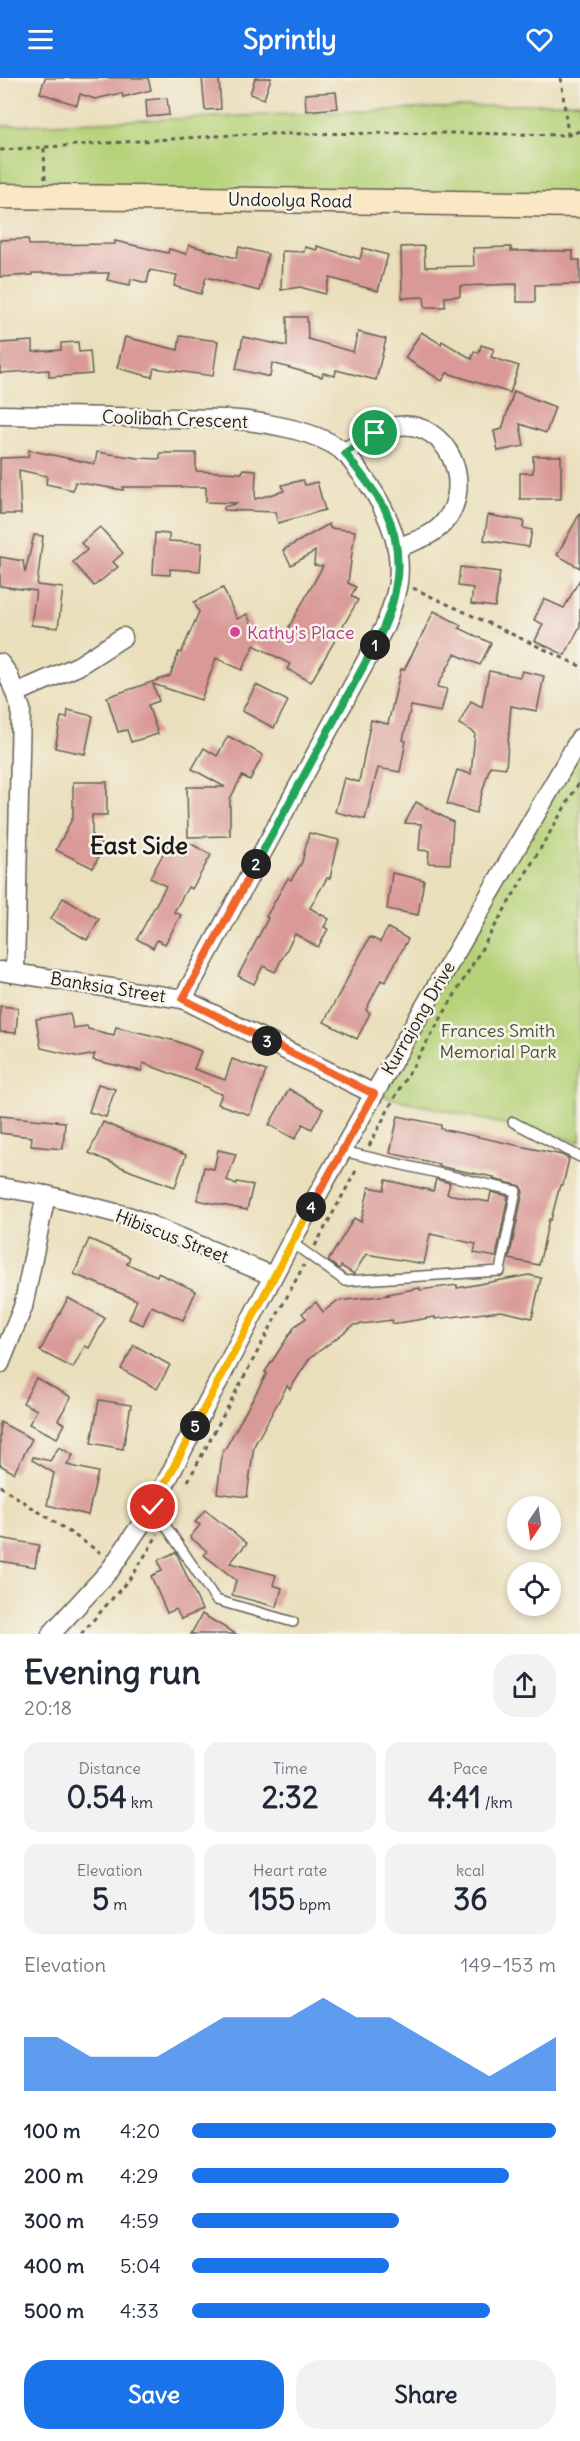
<!DOCTYPE html>
<meta charset="utf-8">
<style>
body{margin:0;font-family:Delius,sans-serif;background:#f2f2f3;color:#1f2937;height:100vh;display:flex;flex-direction:column;font-size:22px;white-space:nowrap}
*{box-sizing:border-box;margin:0}
p{font-size:20px;color:#747a83}
.icon{flex:none;width:33px;height:33px;fill:none;stroke:currentColor;stroke-width:2;stroke-linecap:round;stroke-linejoin:round}
.map{position:relative;height:1556px;overflow:hidden}
.side{display:flex;flex-direction:column;background:#fff;flex:1}
.side>*{flex:none}
.needle{width:39px;rotate:193deg}
.fabs{position:absolute;left:507px;top:1418px;display:grid;gap:12px}
.fabs a{display:grid;place-items:center;width:54px;height:54px;border-radius:50%;background:#fff;box-shadow:0 3px 9px #0003;font-size:30px}
.pin{position:absolute;display:grid;place-items:center;width:51px;height:51px;color:#fff;margin:-26px;border:3px solid #fff;border-radius:50%;box-shadow:0 2px 6px #0007}
.km{position:absolute;width:30px;height:30px;margin:-15px;border-radius:50%;background:#222;color:#fff;font-size:16px;line-height:30px;text-align:center}
.round{display:grid;place-items:center;flex:none;width:63px;height:63px;border-radius:24px;background:#f2f2f3}
.overview{display:flex;align-items:center;justify-content:space-between;height:102px;padding:0 24px}
h1{font-size:33px;font-weight:700;line-height:45px}
.stats{display:grid;grid-template-columns:repeat(3,1fr);gap:9px;height:102px;padding:6px 24px}
.stats div{display:grid;align-content:center;border-radius:15px;background:#f2f2f3;text-align:center}
.stats b{font-size:30px;font-weight:700}
.stats small{font-size:16px;font-weight:400}
.stats p{font-size:16px}
.chart{height:168px;padding:12px 24px}
.chart p{display:flex;justify-content:space-between}
.chart svg{width:100%;height:108px;margin-top:6px;fill:#1a73e8;opacity:.7}
.button{display:flex;gap:12px;margin-top:auto;padding:12px 24px}
.button a{flex:1;height:69px;border-radius:24px;background:#1a73e8;color:#fff;font-size:24px;font-weight:700;line-height:69px;text-align:center}
.button a+a{background:#f2f2f3;color:#1f2937}
ul{padding:0 24px;list-style:none;font-size:20px}
li{display:grid;grid-template-columns:96px 72px 1fr;align-items:center;height:45px}
li i{height:15px;border-radius:8px;background:#1a73e8}
header{display:flex;justify-content:space-between;align-items:center;height:78px;padding:0 24px;background:#1a73e8;color:#fff;font-size:27px;font-weight:700}
.map>svg:first-child{display:block}
.green{fill:#b5d278;stroke:#68774a;stroke-width:1.5}
.building{fill:#d99997}
.lines{fill:none;stroke-linecap:round;stroke-linejoin:round}
.service-casing{stroke:#646054;stroke-width:12}
.minor-casing{stroke:#646054;stroke-width:21}
.secondary-casing{stroke:#646054;stroke-width:27}
.path{stroke:#646054;stroke-width:3;stroke-dasharray:4.5 4.5;stroke-linecap:butt}
.service{stroke:#fff;stroke-width:9}
.minor{stroke:#fff;stroke-width:18}
.secondary{stroke:#fae7c3;stroke-width:24}
.split-1-casing{stroke:#fff;stroke-width:12}
.split-2-casing{stroke:#fff;stroke-width:12}
.split-3-casing{stroke:#fff;stroke-width:12}
.split-4-casing{stroke:#fff;stroke-width:12}
.split-5-casing{stroke:#fff;stroke-width:12}
.split-6-casing{stroke:#fff;stroke-width:12}
.split-1{stroke:#22a559;stroke-width:8}
.split-2{stroke:#22a559;stroke-width:8}
.split-3{stroke:#f0652b;stroke-width:8}
.split-4{stroke:#f0652b;stroke-width:8}
.split-5{stroke:#f5b400;stroke-width:8}
.split-6{stroke:#f5b400;stroke-width:8}
.hotel-dot{fill:#d1479c;stroke:#f7f3e8;stroke-width:2}
.labels{text-anchor:middle;dominant-baseline:central;stroke-width:5;stroke-linejoin:round;paint-order:stroke}
.street-label{font-size:18px;fill:#1c1c1c;stroke:#f7f3e8}
.hotel-label{font-size:18px;fill:#b23c85;stroke:#f7f3e8;text-anchor:start}
.park-label{font-size:18px;fill:#4a5338;stroke:#f7f3e8}
.district-label{font-size:24px;font-weight:bold;fill:#1c1c1c;stroke:#f7f3e8}
</style>
<header><svg class="icon" aria-label="menu" viewBox="0 0 24 24"><path d="M4 6h16M4 12h16M4 18h16"/></svg>Sprintly<svg class="icon" aria-label="heart" viewBox="0 0 24 24"><path d="M12 20l-8-8c-3-5 5-10 8-4 3-6 11-1 8 4z"/></svg></header>
<div class="map">
<svg width="580" height="1556" viewBox="0 0 580 1556">
<rect width="100%" height="100%" fill="#f7f3e8"/>
<filter id="ink" filterUnits="userSpaceOnUse"><feTurbulence type="fractalNoise" baseFrequency=".0167" numOctaves="2"/><feDisplacementMap in="SourceGraphic" scale="12" xChannelSelector="R" yChannelSelector="G"/><feConvolveMatrix kernelMatrix="1 2 1 2 8 2 1 2 1" color-interpolation-filters="sRGB"/></filter>
<filter id="wash" filterUnits="userSpaceOnUse"><feTurbulence type="fractalNoise" baseFrequency=".008" numOctaves="4" result="noise"/><feDisplacementMap in="SourceGraphic" scale="24" xChannelSelector="R" yChannelSelector="G"/><feGaussianBlur stdDeviation="1.35" result="paint"/><feColorMatrix in="noise" values="0 0 0 0 0 0 0 0 0 0 0 0 0 0 0 0 0 1.4 0 .05"/><feComposite in="paint" operator="in"/></filter>
<g filter="url(#wash)">
<rect width="100%" height="100%" fill="#eadfbb"/>
<g class="green">
<polygon points="580,24 580,127 0,118 0,48"/>
<polygon points="580,660 580,1064 374,1016"/>
</g>
<g id="blocks">
<g class="building">
<polygon points="45,0 148,0 151,12 123,19 122,15 95,21 80,16 77,27 40,15"/>
<polygon points="202,0 219,0 221,31 205,32"/>
<polygon points="255,0 271,0 264,21 250,16"/>
<polygon points="336,14 338,30 306,33 305,16"/>
<polygon points="167,20 169,37 147,39 146,22"/>
<polygon points="28,161 29,167 115,166 115,163 168,175 169,171 186,176 189,167 236,180 239,169 268,176 259,213 206,199 201,216 174,208 177,197 150,192 147,205 131,201 130,207 107,202 109,195 32,195 32,197 0,199 0,162"/>
<polygon points="317,168 360,181 363,170 388,177 378,213 330,200 325,216 300,209 281,212 282,173 304,174 305,169 317,172"/>
<polygon points="424,168 425,189 474,188 473,170 511,169 511,173 573,173 573,182 580,182 580,206 535,207 535,224 517,224 517,206 460,208 460,218 445,219 445,229 425,229 424,219 402,220 401,169"/>
<polygon points="287,239 307,239 308,261 353,274 358,254 386,261 376,302 336,292 335,298 323,295 322,299 272,285 270,299 236,291 243,259 287,268"/>
<polygon points="421,254 441,266 442,263 472,281 474,273 479,275 481,267 494,271 491,279 519,288 510,315 447,295 442,303 405,280"/>
<polygon points="180,258 218,263 213,298 154,290 152,299 117,290 125,259 178,272"/>
<polygon points="33,263 33,274 61,272 61,265 78,264 79,274 90,273 92,296 49,299 49,292 0,295 0,265"/>
<polygon points="514,313 555,329 546,355 520,346 524,368 498,373 494,353 502,351"/>
<polygon points="29,372 95,386 97,374 138,380 160,381 160,375 196,375 196,393 242,395 243,391 256,392 255,421 284,413 282,407 303,402 305,407 317,404 325,432 278,445 275,434 224,432 224,429 238,425 206,424 206,409 123,409 123,412 75,404 73,412 46,406 47,398 19,392 21,436 0,436 0,380 28,379"/>
<polygon points="533,378 561,378 561,421 520,421 520,395 533,395"/>
<polygon points="580,435 580,490 557,477"/>
<polygon points="488,437 524,443 523,450 532,452 529,469 484,462"/>
<polygon points="329,446 330,450 355,453 348,505 356,509 351,518 358,522 311,604 287,591 290,586 254,567 242,592 216,580 201,622 153,606 159,623 148,627 158,656 131,664 127,652 118,654 107,619 170,598 179,574 181,575 199,534 194,524 223,510 237,541 247,536 253,550 278,561 283,552 286,554 323,488 314,487 315,473 291,487 283,472"/>
<polygon points="100,449 123,475 113,484 118,489 94,508 73,484 87,472 81,465"/>
<polygon points="155,455 169,456 169,463 202,465 200,493 170,491 170,497 153,496"/>
<polygon points="34,457 43,458 37,507 63,510 58,550 31,547 36,513 0,508 0,479 23,483 25,495"/>
<polygon points="460,489 500,494 495,529 471,526 473,510 458,508"/>
<polygon points="580,501 580,548 565,577 535,563 543,546 534,542 544,521 564,530"/>
<polygon points="434,533 461,547 459,550 491,565 480,587 455,576 437,609 447,611 441,634 411,628 403,662 406,663 400,694 378,690 365,741 335,734 344,700 359,704 371,642 388,646 401,591 404,592"/>
<polygon points="489,593 520,599 522,593 544,598 537,633 511,628 506,690 490,688 476,735 447,726 457,692 471,696 475,655 459,646 471,623 482,629"/>
<polygon points="256,607 288,623 274,650 242,633"/>
<polygon points="68,632 93,638 85,676 55,670 61,639 67,640"/>
<polygon points="228,658 263,677 250,702 242,698 230,721 230,758 188,759 187,709 225,709 192,691 204,670 217,678"/>
<polygon points="73,704 107,704 107,737 92,737 92,762 104,768 93,790 56,772 73,739"/>
<polygon points="416,724 453,744 450,786 428,785 429,773 419,772 421,746 405,745"/>
<polygon points="309,755 339,762 330,800 327,800 310,830 329,841 324,849 328,851 318,869 295,856 275,894 263,888 254,906 238,898 268,840 266,839 288,800 291,802 302,784"/>
<polygon points="188,764 211,777 192,811 188,809 174,834 181,837 165,866 157,862 153,870 137,861 166,808 150,800 169,765 188,776"/>
<polygon points="392,795 424,802 418,837 387,831"/>
<polygon points="63,820 99,841 87,862 51,841"/>
<polygon points="388,850 408,861 385,904 381,902 366,932 370,935 357,961 324,944 370,859 380,864"/>
<polygon points="0,928 18,930 16,955 0,954"/>
<polygon points="70,935 73,950 87,948 88,951 114,957 116,949 176,963 201,973 194,991 225,1002 232,981 266,993 250,1037 218,1026 222,1016 209,1012 209,1010 143,985 141,993 93,982 95,976 80,979 41,970 36,941"/>
<polygon points="98,1006 115,1011 106,1039 89,1034"/>
<polygon points="289,1011 323,1031 312,1051 303,1046 295,1061 269,1047"/>
<polygon points="0,1038 65,1044 63,1071 31,1068 32,1059 0,1055"/>
<polygon points="398,1038 441,1047 441,1051 562,1077 569,1081 563,1107 560,1107 551,1142 549,1141 539,1187 509,1181 523,1114 521,1108 493,1101 494,1099 452,1091 439,1088 439,1086 390,1075"/>
<polygon points="103,1044 137,1059 186,1077 175,1109 133,1094 89,1075"/>
<polygon points="218,1072 236,1076 227,1102 236,1106 237,1104 253,1107 247,1132 197,1122 204,1089 214,1091"/>
<polygon points="436,1101 450,1105 447,1116 489,1124 491,1114 508,1118 496,1179 474,1175 476,1166 430,1156 424,1186 366,1176 354,1196 341,1188 339,1191 328,1183 354,1140 361,1144 369,1109 384,1112 386,1102 433,1113"/>
<polygon points="89,1161 130,1179 127,1186 157,1198 158,1195 196,1213 183,1242 151,1228 143,1247 129,1241 137,1222 74,1196"/>
<polygon points="529,1197 541,1200 532,1240 501,1233 435,1241 435,1239 393,1246 392,1242 354,1247 310,1280 290,1311 287,1308 254,1368 247,1419 217,1415 223,1371 225,1371 267,1295 265,1294 295,1248 306,1240 302,1235 316,1224 323,1234 337,1223 389,1217 387,1216 420,1210 420,1212 457,1207 457,1210"/>
<polygon points="68,1220 105,1240 89,1270 85,1268 73,1290 40,1273"/>
<polygon points="134,1267 170,1287 157,1311 121,1291"/>
<polygon points="36,1300 71,1319 58,1342 65,1346 57,1360 29,1346 37,1332 23,1325"/>
<polygon points="99,1322 131,1327 123,1371 91,1365"/>
<polygon points="0,1344 32,1361 14,1395 0,1387"/>
<polygon points="59,1369 73,1377 67,1387 98,1394 88,1437 47,1427 54,1395 32,1382 33,1379 50,1383"/>
<polygon points="205,1432 247,1465 230,1485 276,1497 273,1507 282,1510 277,1529 232,1517 236,1502 204,1477 207,1473 190,1459 200,1447 195,1444"/>
<polygon points="0,1460 39,1467 35,1489 0,1483"/>
<polygon points="176,1474 202,1532 181,1541 176,1531 167,1535 151,1498 162,1493 158,1482"/>
<polygon points="202,1536 236,1556 191,1556"/>
</g>
</g>
</g>
<g filter="url(#ink)">
<use href="#blocks" fill-opacity="0" stroke="#646054" stroke-width="1.5"/>
<g class="lines">
<defs>
<g id="service">
<polyline points="513,1044 580,1079"/>
<polyline points="291,1164 345,1203 500,1193 516,1113 342,1073"/>
<polyline points="153,1429 216,1522 293,1544"/>
</g>
<g id="minor">
<path d="M0,337l226,4c33,2 93,11 119,34 5,5 10,13 14,18 24,31 44,70 39,111 -2,15 -8,30 -13,44l-202,373"/>
<path d="M344,375c17,-11 33,-24 54,-27 50,-6 77,59 47,95 -11,15 -31,20 -48,27"/>
<polyline points="0,585 8,596 21,631 15,894"/>
<polyline points="16,615 78,588 123,559"/>
<polyline points="0,893 183,921 374,1016"/>
<polyline points="0,1109 46,1117 131,1139 273,1198"/>
<polyline points="0,1286 23,1229 46,1117"/>
<polyline points="51,1556 110,1492 153,1429 291,1164 374,1016 580,660"/>
</g>
<polyline id="secondary" points="0,118 580,127"/>
</defs>
<use href="#service" class="service-casing"/>
<use href="#minor" class="minor-casing"/>
<use href="#secondary" class="secondary-casing"/>
<g class="path">
<polyline points="561,0 568,57"/>
<polyline points="44,70 45,101"/>
<polyline points="0,72 248,56 450,55 568,57 580,53"/>
<polyline points="413,510 580,588"/>
<polyline points="369,1068 396,1017 580,703"/>
<polyline points="315,1168 358,1089"/>
<polyline points="188,1403 304,1187"/>
<polyline points="0,1408 101,1475"/>
<polyline points="81,1556 133,1497 158,1456"/>
</g>
<use href="#service" class="service"/>
<use href="#minor" class="minor"/>
<use href="#secondary" class="secondary"/>
</g>
</g>
<g class="lines" filter="url(#ink)">
<defs>
<path id="split-1" d="M375,567c23,-42 32,-90 10,-136 -11,-20 -27,-38 -40,-56l30,-20"/>
<polyline id="split-2" points="256,786 375,567"/>
<polyline id="split-3" points="256,786 183,921 267,963"/>
<polyline id="split-4" points="267,963 374,1016 311,1129"/>
<polyline id="split-5" points="195,1348 311,1129"/>
<polyline id="split-6" points="153,1429 195,1348"/>
</defs>
<use href="#split-1" class="split-1-casing"/>
<use href="#split-2" class="split-2-casing"/>
<use href="#split-3" class="split-3-casing"/>
<use href="#split-4" class="split-4-casing"/>
<use href="#split-5" class="split-5-casing"/>
<use href="#split-6" class="split-6-casing"/>
<use href="#split-1" class="split-1"/>
<use href="#split-2" class="split-2"/>
<use href="#split-3" class="split-3"/>
<use href="#split-4" class="split-4"/>
<use href="#split-5" class="split-5"/>
<use href="#split-6" class="split-6"/>
</g>
<circle class="hotel-dot" cx="235" cy="554" r="6"/>
<g class="labels">
<g class="street-label">
<text transform="translate(290 122) rotate(1)">Undoolya Road</text>
<text transform="translate(175 341) rotate(2)">Coolibah Crescent</text>
<text transform="translate(108 909) rotate(9)">Banksia Street</text>
<text transform="translate(418 940) rotate(-60)">Kurrajong Drive</text>
<text transform="translate(172 1158) rotate(21)">Hibiscus Street</text>
</g>
<g class="hotel-label">
<text x="247" y="554">Kathy's Place</text>
</g>
<g class="park-label">
<text x="498" y="952">Frances Smith<tspan x="498" dy="21">Memorial Park</tspan></text>
</g>
<g class="district-label">
<text x="139" y="767">East Side</text>
</g>
</g>
</svg>
<div class="fabs">
<a><svg class="needle" viewBox="-14 -14 28 28"><path d="M0-13l5 13h-10z" fill="#e53935"/><path d="M0 13l5-13h-10z" fill="#747a83"/></svg></a>
<a><svg class="icon" aria-label="locate" viewBox="0 0 24 24"><circle cx="12" cy="12" r="6"/><path d="M12 2v4M12 18v4M2 12h4M18 12h4"/></svg></a>
</div>
<div class="pin" style="left:375px;top:355px;background:#1e9e55"><svg class="icon" aria-label="arrive" viewBox="0 0 24 24"><path d="M6 21V4h12l-3 4 3 4H6"/></svg></div>
<div class="pin" style="left:153px;top:1429px;background:#d93025"><svg class="icon" aria-label="check" viewBox="0 0 24 24"><path d="M5 12l5 5 9-10"/></svg></div>
<b class="km" style="left:375px;top:567px">1</b>
<b class="km" style="left:256px;top:786px">2</b>
<b class="km" style="left:267px;top:963px">3</b>
<b class="km" style="left:311px;top:1129px">4</b>
<b class="km" style="left:195px;top:1348px">5</b>
</div>
<section class="side">
<div class="overview"><div><h1>Evening run</h1><p>20:18</p></div><a class="round"><svg class="icon" aria-label="share" viewBox="0 0 24 24"><path d="M12 15V3M7 8l5-5 5 5M5 13v7h14v-7"/></svg></a></div>
<div class="stats">
<div><p>Distance</p><b>0.54<small> km</small></b></div>
<div><p>Time</p><b>2:32</b></div>
<div><p>Pace</p><b>4:41<small> /km</small></b></div>
</div>
<div class="stats">
<div><p>Elevation</p><b>5<small> m</small></b></div>
<div><p>Heart rate</p><b>155<small> bpm</small></b></div>
<div><p>kcal</p><b>36</b></div>
</div>
<div class="chart"><p><span>Elevation</span>149–153 m</p>
<svg viewBox="0 0 160 44" preserveAspectRatio="none"><path d="M0 44V22L10 22L20 30L30 30L40 30L50 22L60 14L70 14L80 14L90 6L100 14L110 14L120 22L130 30L140 38L150 30L160 22V44z"/></svg>
</div>
<ul>
<li><b>100 m</b>4:20<i style="width:100%"></i></li>
<li><b>200 m</b>4:29<i style="width:87%"></i></li>
<li><b>300 m</b>4:59<i style="width:57%"></i></li>
<li><b>400 m</b>5:04<i style="width:54%"></i></li>
<li><b>500 m</b>4:33<i style="width:82%"></i></li>
</ul>
<div class="button"><a>Save</a><a>Share</a></div>
</section>
